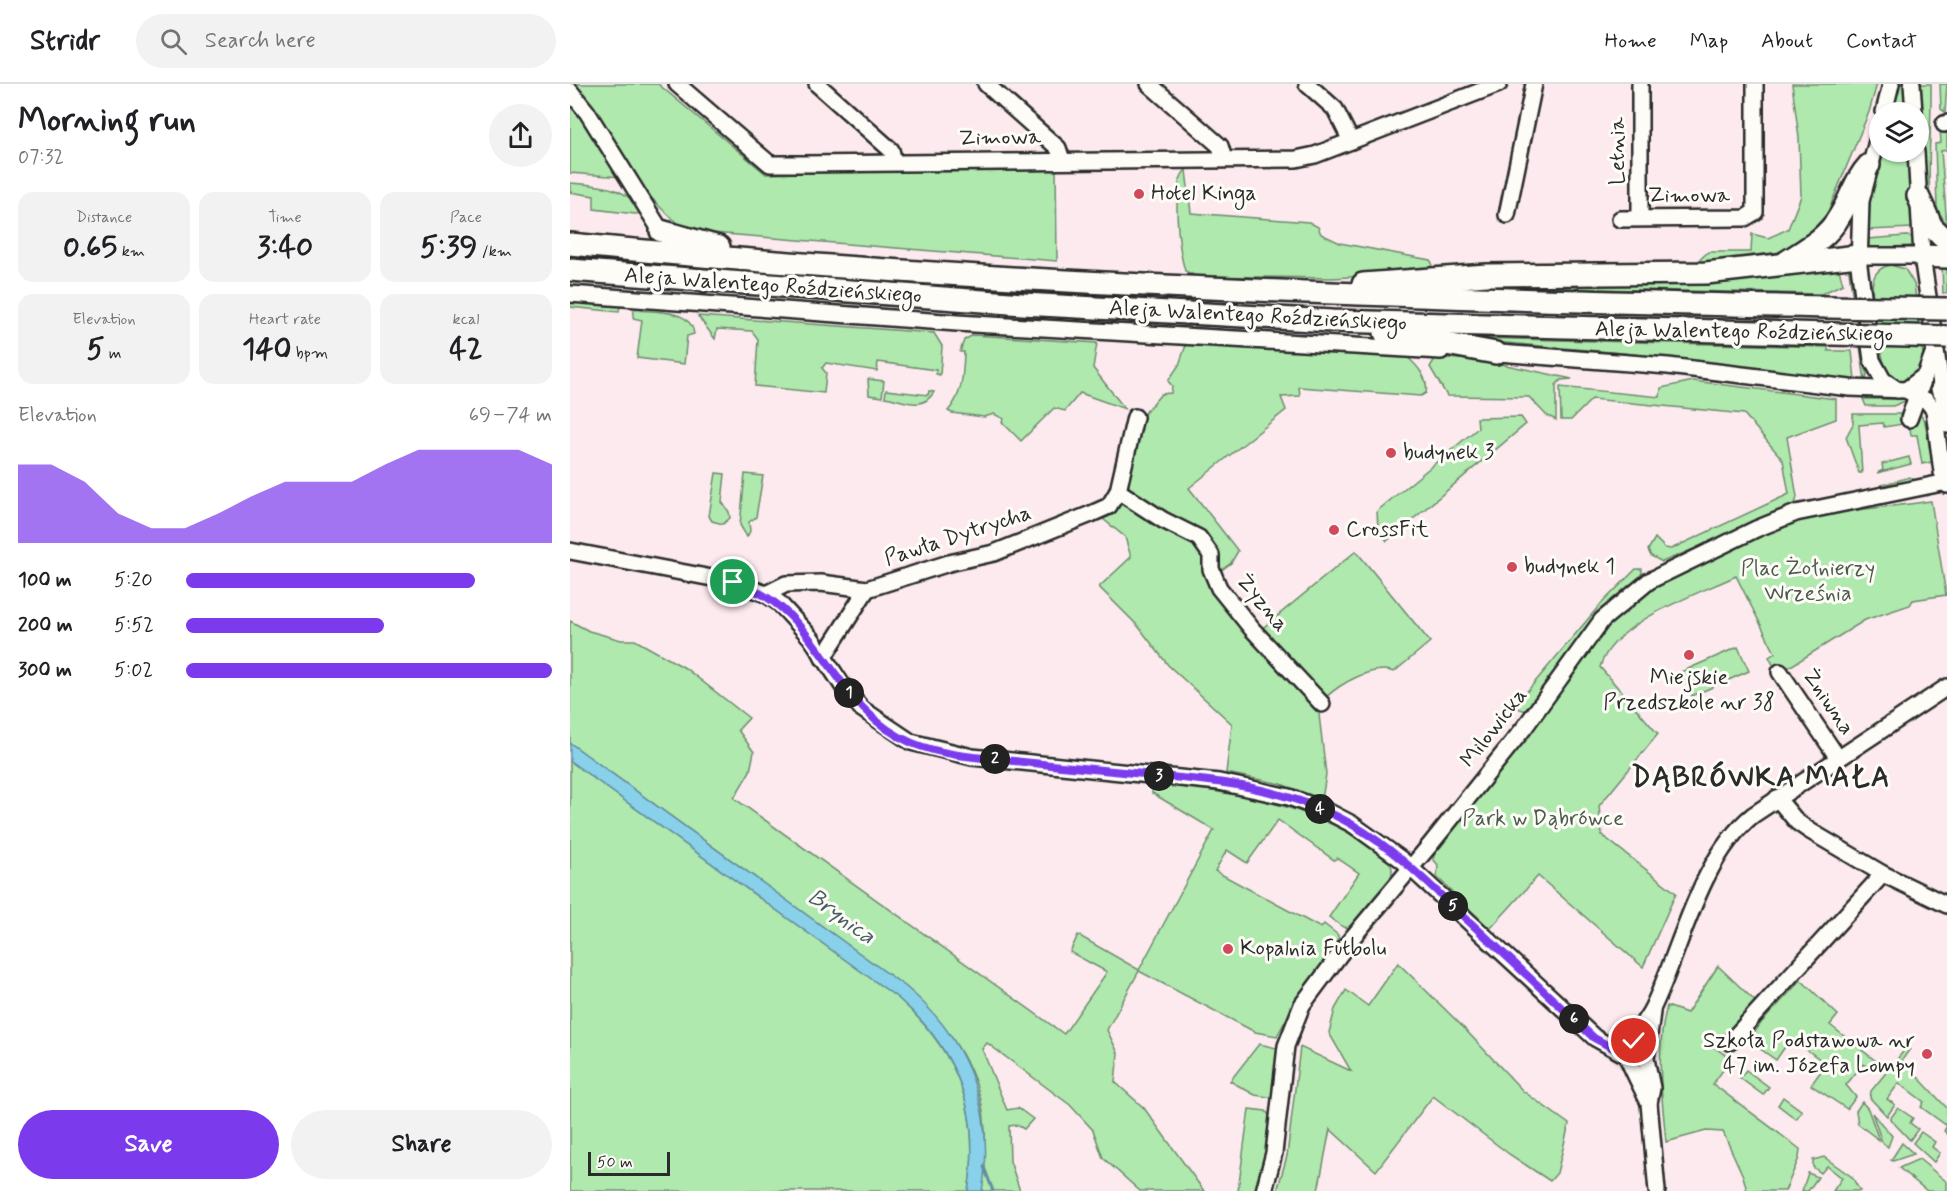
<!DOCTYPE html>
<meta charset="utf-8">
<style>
body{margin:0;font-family:Mynerve,sans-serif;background:#f2f2f2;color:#202124;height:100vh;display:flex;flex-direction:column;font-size:22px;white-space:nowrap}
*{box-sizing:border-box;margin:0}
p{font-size:20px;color:#757577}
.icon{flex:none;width:33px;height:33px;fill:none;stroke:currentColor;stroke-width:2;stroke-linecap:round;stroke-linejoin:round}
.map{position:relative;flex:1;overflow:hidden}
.sheet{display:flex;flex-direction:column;background:#fff;width:570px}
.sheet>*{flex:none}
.fabs{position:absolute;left:1299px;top:18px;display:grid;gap:12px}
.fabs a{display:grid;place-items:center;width:60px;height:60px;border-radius:50%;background:#fff;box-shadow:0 2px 4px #0004;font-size:30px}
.scale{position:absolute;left:18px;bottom:15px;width:82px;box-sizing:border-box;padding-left:6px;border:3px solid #2b2b2b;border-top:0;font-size:16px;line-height:21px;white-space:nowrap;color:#2b2b2b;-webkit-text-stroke:4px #fdfcf7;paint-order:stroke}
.pin{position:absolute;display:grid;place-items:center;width:51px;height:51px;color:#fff;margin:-26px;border:3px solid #fff;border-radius:50%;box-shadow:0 2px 6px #0007}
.km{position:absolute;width:30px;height:30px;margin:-15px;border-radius:50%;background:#222;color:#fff;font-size:16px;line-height:30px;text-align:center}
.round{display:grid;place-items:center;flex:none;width:63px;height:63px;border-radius:32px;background:#f2f2f2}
.head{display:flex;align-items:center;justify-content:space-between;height:102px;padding:0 18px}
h1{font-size:33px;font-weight:800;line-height:45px}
.stats{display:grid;grid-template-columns:repeat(3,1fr);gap:9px;height:102px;padding:6px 18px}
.stats div{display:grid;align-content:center;border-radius:15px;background:#f2f2f2;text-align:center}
.stats b{font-size:30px;font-weight:800}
.stats small{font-size:16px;font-weight:400}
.stats p{font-size:16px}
.chart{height:168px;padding:12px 18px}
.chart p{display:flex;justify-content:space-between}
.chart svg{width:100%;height:108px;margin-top:6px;fill:#7c3aed;opacity:.7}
.button{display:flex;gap:12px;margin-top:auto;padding:12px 18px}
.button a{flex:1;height:69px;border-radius:36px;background:#7c3aed;color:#fff;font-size:24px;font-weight:800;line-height:69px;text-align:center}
.button a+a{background:#f2f2f2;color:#202124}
ul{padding:0 18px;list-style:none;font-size:20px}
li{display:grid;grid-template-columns:96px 72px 1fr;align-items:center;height:45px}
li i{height:15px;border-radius:8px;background:#7c3aed}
header{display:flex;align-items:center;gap:36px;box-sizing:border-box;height:84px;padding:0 30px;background:#fff;border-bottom:2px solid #e0e0e0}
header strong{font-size:28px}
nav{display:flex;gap:33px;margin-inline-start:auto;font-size:21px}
.search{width:420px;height:54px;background:#f2f2f2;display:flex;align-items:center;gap:15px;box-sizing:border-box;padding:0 21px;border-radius:33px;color:#757577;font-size:22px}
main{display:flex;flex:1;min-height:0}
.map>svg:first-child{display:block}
.green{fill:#afe9ae;stroke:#6d8a6c;stroke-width:1.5}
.water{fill:#89d1ea;stroke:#638f9e;stroke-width:1.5}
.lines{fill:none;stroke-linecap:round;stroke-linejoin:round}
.stream{stroke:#638f9e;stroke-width:3}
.minor-casing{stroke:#2b2b2b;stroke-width:20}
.highway-casing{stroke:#2b2b2b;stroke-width:26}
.minor{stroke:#fdfcf7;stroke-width:15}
.highway{stroke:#fdfcf7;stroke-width:21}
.highway-bridge-casing{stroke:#2b2b2b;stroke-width:26;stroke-linecap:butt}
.highway-bridge{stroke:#fdfcf7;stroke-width:21}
.route-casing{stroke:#fff;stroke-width:12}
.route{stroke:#7c3aed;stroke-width:8}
.poi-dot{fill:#d1495b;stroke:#fdfcf7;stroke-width:2}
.labels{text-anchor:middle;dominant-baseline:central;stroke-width:6;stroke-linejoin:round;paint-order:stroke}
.street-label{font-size:22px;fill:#2b2b2b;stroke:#fdfcf7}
.poi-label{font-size:22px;fill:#2b2b2b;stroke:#fdfcf7;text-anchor:start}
.park-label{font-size:22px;fill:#4c5a4c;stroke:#fdfcf7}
.water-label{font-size:24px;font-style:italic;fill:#475d64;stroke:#fdfcf7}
.district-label{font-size:28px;font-weight:bold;letter-spacing:1.5px;fill:#2b2b2b;stroke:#fdfcf7}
</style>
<header>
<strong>Stridr</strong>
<div class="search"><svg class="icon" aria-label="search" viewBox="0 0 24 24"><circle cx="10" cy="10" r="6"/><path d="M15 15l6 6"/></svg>Search here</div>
<nav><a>Home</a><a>Map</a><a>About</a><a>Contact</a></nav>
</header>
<main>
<section class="sheet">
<div class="head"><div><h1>Morning run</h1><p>07:32</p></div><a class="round"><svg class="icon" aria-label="share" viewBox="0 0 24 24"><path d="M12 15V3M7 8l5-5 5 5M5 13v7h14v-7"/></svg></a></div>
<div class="stats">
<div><p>Distance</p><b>0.65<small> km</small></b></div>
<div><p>Time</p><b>3:40</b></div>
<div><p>Pace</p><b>5:39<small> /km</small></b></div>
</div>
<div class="stats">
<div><p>Elevation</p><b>5<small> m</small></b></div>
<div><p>Heart rate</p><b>140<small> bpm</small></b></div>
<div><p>kcal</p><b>42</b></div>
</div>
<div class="chart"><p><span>Elevation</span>69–74 m</p>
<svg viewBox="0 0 160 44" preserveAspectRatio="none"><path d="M0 44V12L10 12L20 19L30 32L40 38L50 38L60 32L70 25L80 19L90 19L100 19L110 12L120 6L130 6L140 6L150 6L160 12V44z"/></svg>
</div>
<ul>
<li><b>100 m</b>5:20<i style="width:79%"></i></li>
<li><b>200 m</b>5:52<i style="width:54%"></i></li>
<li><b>300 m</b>5:02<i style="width:100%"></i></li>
</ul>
<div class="button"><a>Save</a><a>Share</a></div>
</section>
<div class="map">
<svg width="1377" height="1107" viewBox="0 0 1377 1107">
<rect width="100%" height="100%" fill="#fceaee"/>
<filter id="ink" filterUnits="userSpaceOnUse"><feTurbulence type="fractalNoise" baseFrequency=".0167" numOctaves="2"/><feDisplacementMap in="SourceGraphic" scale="12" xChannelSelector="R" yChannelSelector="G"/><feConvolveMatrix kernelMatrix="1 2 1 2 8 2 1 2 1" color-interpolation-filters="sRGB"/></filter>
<g filter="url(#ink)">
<g class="green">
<path d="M0,0h88l108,90 290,-7 1,94 -369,-30c-51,-37 -83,-95 -118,-147z"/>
<polygon points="1222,0 1307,0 1299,28 1257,130 1224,166 1203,174 1137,185 1126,179 1138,168 1181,168 1182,150 1198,154 1218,145 1231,112 1229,54"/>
<polygon points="1328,0 1337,0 1338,28 1321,28"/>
<path d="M1349,0h12c1,43 -5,85 0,128l-8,-51z"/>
<polygon points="1370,0 1377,0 1375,28 1371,25"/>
<polygon points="0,17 5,22 51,93 0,89"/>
<polygon points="1377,41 1377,66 1371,67 1377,142 1367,124 1365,60 1371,59 1370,45"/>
<polygon points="1310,68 1340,68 1343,144 1298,146 1301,109"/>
<path d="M616,86l5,43 118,9 9,5 3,7 19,9 90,17 2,3 -2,9 -97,6 -137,-2 -11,-5c-6,-20 -15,-88 1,-101z"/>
<path d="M0,99c29,2 57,3 73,30l-8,1 -41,-5v-13l-24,-4z"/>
<polygon points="1336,152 1343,153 1343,162 1299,164 1298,155"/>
<polygon points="1278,181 1282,182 1297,292 1295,297"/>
<path d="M1320,181l15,4 9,15 10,78 -2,9 -15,11c-7,-1 -13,-2 -17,-6 -9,-9 -20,-84 -17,-96 2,-8 9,-13 17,-15z"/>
<polygon points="1268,182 1273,200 1251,210 893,202"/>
<polygon points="1372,182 1377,183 1377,209 1373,209"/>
<polygon points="0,216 50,220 49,228 0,223"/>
<path d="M64,226c20,2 57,-2 60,24l-7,2 -3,28 -47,-6 5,-38 -9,-2z"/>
<polygon points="128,232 364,249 372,262 370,291 366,290 366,286 308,278 307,287 256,279 252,284 256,289 254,309 185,302 188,255 182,247 147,245 145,255"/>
<path d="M403,251l124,8 -4,25 32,41 -45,-16 -15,18 -11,-3 -33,33 -19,-19 2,-3 -10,-5 -10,3 -32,-4 -4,-2c15,-17 15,-37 16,-59h-4l4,-12z"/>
<polygon points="866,253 1258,263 1258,267 1282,267 1285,296 1052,269"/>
<path d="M616,261l221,12c10,8 22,22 19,36l-5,3 -122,-9 1,9 -19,1 5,13 -97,78 49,63 -7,12 -24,18 40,49 71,76 8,68 -4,26 -41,-16 -55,-11 6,-49 -64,-59 -30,-39 -39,-39 32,-30 -6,-20 -22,-18 11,-5 25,-94 22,-26 10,-1 1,-7 -4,-5 11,-16z"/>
<polygon points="866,273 922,278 1002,295 991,296 986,301 986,336 976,331 959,313 877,312 860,283"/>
<polygon points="298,295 314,297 312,313 299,311"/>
<polygon points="1123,297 1266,315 1266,335 1217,353 1227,413 1224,424 1092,478 1081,472 1078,466 1085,454 1095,464 1101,465 1219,410 1213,376 1174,330 1022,315 1001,336 991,336 990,303 1090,313 1091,304"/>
<path d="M316,306l42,5 1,-4 5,1c-12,20 -30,8 -49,5z"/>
<polygon points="1293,315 1340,315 1323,322 1296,322"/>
<polygon points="1283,330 1350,330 1355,338 1362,378 1352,380 1347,351 1341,351 1339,339 1314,343 1313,339 1289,341 1292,389 1289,389 1276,353 1283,340"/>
<polygon points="951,333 956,340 817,457 808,445 807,427 908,344 907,334"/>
<polygon points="1339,373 1341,380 1307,389 1313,386 1312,380"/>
<polygon points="146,389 155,390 152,418 159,428 160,434 153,440 142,437 139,432"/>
<polygon points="175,390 193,392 186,433 179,438 180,447 177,453 170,441"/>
<polygon points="1340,393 1347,398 1310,405 1311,401"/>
<path d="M1361,417l15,94 -33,5 -3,5 -45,15 -87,54 -9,-17 6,-4 -39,-77c-40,19 -122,45 -136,91l58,67 -59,72 3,29 74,58 -33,74 -105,-91 -48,53 -53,-52 1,-12 -5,-6 2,-6 164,-218c40,-47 97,-74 153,-97 20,-8 40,-17 61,-21 38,-8 79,-10 118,-16z"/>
<path d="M786,467l74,91 -36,30c-21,-8 -54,12 -69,26l-66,-67z"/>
<path d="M1066,485h6c1,15 -23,26 -33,35 -30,30 -53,70 -77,104l-6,3 -12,-4 85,-101z"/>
<path d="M0,537l19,10 32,9h14l50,28 64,50 -11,12 16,22 -4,19 -16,27 330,236 43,-62 -37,-20 8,-17 61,35 75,-140 -62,-37 1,-10c76,9 154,19 218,64 8,5 20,11 21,22 2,16 -30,46 -41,59l-8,-1 -14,-10 30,-44 -22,-15 -3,2 -56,-40 -31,43 -20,-13 -12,21 106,57 3,-4 14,11v10l-39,51 -22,40 -22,-4 -116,-61 -32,59 11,23 -3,29 29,26 60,83h-64l-37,-33 -10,-28 -23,-25 -83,-62 -5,6 25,61 11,-2 15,11 -9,10 -7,-4 -8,1 1,35 10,30h-38c1,-20 4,-41 3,-61 -2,-58 -38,-106 -79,-143l-336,-244z"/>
<polygon points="1168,563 1179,587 1122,612 1111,588"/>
<path d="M0,677l328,237c59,53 84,114 70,193h-398z"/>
<polygon points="828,879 889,939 953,1007 999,1040 987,1089 980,1097 939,1070 863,1012 806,1087 760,1045 748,1107 707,1107 717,1072 730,963 781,987 759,949 765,925 776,906 798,922"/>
<path d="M1148,882l37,35 -41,46 17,12 -18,25 87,65 -1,9 -14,33h-38l-4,-15 -20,-44 -17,-1 -40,11c-4,-46 -11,-91 1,-136l20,7z"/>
<polygon points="1231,896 1268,931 1260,941 1306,977 1310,975 1302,986 1293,980 1276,1001 1286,1013 1277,1025 1241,1001 1256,980 1221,954 1206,976 1179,957 1191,939"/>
<polygon points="689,960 711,965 704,1014 685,1011 660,997"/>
<polygon points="1337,963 1340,965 1332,976 1377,1024 1377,1050 1374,1047 1377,1042 1351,1023 1354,1018 1329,999 1317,1015 1325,1021 1317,1032 1300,1014 1301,1007"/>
<polygon points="1176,986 1199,1003 1193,1011 1170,994"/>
<polygon points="1213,1013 1232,1027 1226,1035 1208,1021"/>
<polygon points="1292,1018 1298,1025 1309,1056 1288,1040 1286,1027"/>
<polygon points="1328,1024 1343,1034 1340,1039 1348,1045 1340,1056 1320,1035"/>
<polygon points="679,1025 696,1027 701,1034 697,1070 686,1107 668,1107"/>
<polygon points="1302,1029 1322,1052 1318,1063 1312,1058"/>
<polygon points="1351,1048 1365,1058 1362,1063 1370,1069 1364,1078 1343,1059"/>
<polygon points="1332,1059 1344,1070 1323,1077 1321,1076"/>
<polygon points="1254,1073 1282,1093 1290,1107 1263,1107 1272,1094 1257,1082 1251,1089 1243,1083 1243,1076"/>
<polygon points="1349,1075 1377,1098 1377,1107 1357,1107 1329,1084"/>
<polygon points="1238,1089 1248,1093 1238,1107 1232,1107"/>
</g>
<path class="water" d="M0,659l336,244c62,51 90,125 76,204h-14c14,-78 -11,-142 -70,-193l-328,-237z"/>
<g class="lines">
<polyline class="stream" points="414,1083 423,1107"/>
<defs>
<g id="minor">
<polyline points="107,0 200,80 232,80 726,75 745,71 929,0"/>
<polyline points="247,0 321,66 324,78"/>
<polyline points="416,0 488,64 492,76"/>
<polyline points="579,0 650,62 654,75"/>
<polyline points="737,0 765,25 781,57"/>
<polyline points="1342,0 1344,28"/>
<polyline points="0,7 17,28 91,147"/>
<polyline points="1314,28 1321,0"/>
<polyline points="1374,40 1377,39"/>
<polyline points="1310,46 1291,117 1289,182 1302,276 1313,296 1328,306"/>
<polyline points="1346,68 1352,172 1377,341"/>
<polyline points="937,131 964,0"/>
<polyline points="1070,133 1070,0"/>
<polyline points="1050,135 1175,134 1185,128 1185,0"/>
<polyline points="1288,172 1352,172"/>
<polyline points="0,210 387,239 871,267"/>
<polyline points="916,268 1098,282 1280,304 1336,306 1357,317 1364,326 1372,388 1377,401"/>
<polyline points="1336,306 1353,293 1339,335 1364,267"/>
<polyline points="548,407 593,436 629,454 641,471 641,485 649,504 682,545 752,620"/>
<polyline points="0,467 163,498 196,510 209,519 242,555 274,604 292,625 341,658 402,673 649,698 719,713 757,727 782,740 832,776 1025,954 1054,970"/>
<polyline points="196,510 216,500 251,499 297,505 379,479 424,469 521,430 539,422 548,407 565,333"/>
<polyline points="253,574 297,505"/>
<polyline points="1210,588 1268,674"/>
<polyline points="1207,714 1227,738 1240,747 1313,790 1377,821"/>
<polyline points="1082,928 1076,975 1082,1004 1079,1019 1087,1107"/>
<polyline points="1160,958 1313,790"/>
<path d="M1079,1019c-4,-9 -25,-49 -24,-54 8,-14 21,-27 28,-42 29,-61 47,-149 100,-192l194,-128"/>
<polyline points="694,1107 704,1069 716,962 732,921 782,854 860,761 954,644 1032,536 1079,497 1186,445 1226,429 1377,398"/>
</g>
<g id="highway">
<polyline points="1348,112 1362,143 1377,157"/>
<polyline points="91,147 149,163"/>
<path d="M0,160c418,41 838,54 1257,63"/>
<polyline points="1352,172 1377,173"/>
<path d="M1216,178c20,-13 41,-24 53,-45 12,-18 15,-36 30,-52"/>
<polyline points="0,186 453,220 762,237 1261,250"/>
<polyline points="793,200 917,191 1136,189 1288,172"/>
<polyline points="815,249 926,269"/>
<polyline points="1372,305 1377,305"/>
</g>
</defs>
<use href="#minor" class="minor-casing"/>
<use href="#highway" class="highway-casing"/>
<use href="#minor" class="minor"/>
<use href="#highway" class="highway"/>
<defs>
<g id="highway-bridge">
<polyline points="1257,223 1377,225"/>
<polyline points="1261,250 1377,253"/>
</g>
</defs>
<use href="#highway-bridge" class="highway-bridge-casing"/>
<use href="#highway-bridge" class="highway-bridge"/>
</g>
</g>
<g class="lines" filter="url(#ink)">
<defs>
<path id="route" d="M163,498c89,25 96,126 179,161 34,14 75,15 111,19 64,7 129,12 194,20 46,6 95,19 136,43 41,24 75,58 110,91 44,40 87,81 131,122l30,16 4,-9 6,-4"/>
</defs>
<use href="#route" class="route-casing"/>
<use href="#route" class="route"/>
</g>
<g class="poi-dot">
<circle cx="569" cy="110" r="6"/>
<circle cx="821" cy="369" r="6"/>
<circle cx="764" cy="446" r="6"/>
<circle cx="942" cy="483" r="6"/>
<circle cx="1119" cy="571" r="6"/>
<circle cx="658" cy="865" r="6"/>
<circle cx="1357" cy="970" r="6"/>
</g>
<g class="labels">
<g class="street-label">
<text transform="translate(430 54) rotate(-1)">Zimowa</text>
<text transform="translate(1048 67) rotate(-90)">Letnia</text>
<text x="1119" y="112">Zimowa</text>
<text transform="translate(203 202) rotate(4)">Aleja Walentego Roździeńskiego</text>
<text transform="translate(688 232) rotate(3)">Aleja Walentego Roździeńskiego</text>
<text transform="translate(1174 248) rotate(1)">Aleja Walentego Roździeńskiego</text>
<text transform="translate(388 452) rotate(-18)">Pawła Dytrycha</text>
<text transform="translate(692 519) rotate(50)">Żyzna</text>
<text transform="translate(1258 618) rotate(56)">Żniwna</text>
<text transform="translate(924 644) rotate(-52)">Milowicka</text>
</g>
<g class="poi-label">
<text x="581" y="110">Hotel Kinga</text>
<text x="833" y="369">budynek 3</text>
<text x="776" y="446">CrossFit</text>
<text x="954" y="483">budynek 1</text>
<text x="1119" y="594" text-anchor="middle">Miejskie<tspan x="1119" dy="25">Przedszkole nr 38</tspan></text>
<text x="670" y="865">Kopalnia Futbolu</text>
<text x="1345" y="957" text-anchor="end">Szkoła Podstawowa nr<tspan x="1345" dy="25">47 im. Józefa Lompy</tspan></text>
</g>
<g class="park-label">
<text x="1238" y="485">Plac Żołnierzy<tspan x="1238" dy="25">Września</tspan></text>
<text x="973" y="735">Park w Dąbrówce</text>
</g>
<g class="water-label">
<text transform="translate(271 833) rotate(36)">Brynica</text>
</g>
<g class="district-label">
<text x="1191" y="694">DĄBRÓWKA MAŁA</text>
</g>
</g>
</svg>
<div class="fabs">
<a><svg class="icon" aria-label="layers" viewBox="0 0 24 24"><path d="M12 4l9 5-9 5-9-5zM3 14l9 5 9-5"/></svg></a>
</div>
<div class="scale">50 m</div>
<div class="pin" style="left:163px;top:498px;background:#1e9e55"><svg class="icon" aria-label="arrive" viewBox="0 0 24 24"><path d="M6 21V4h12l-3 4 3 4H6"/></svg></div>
<div class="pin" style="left:1064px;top:957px;background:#d93025"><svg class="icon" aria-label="check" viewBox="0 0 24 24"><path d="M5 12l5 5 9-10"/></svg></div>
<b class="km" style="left:279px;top:609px">1</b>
<b class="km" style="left:425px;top:675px">2</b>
<b class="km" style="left:589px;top:692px">3</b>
<b class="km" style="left:750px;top:725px">4</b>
<b class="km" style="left:883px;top:822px">5</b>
<b class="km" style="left:1004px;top:935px">6</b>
</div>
</main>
